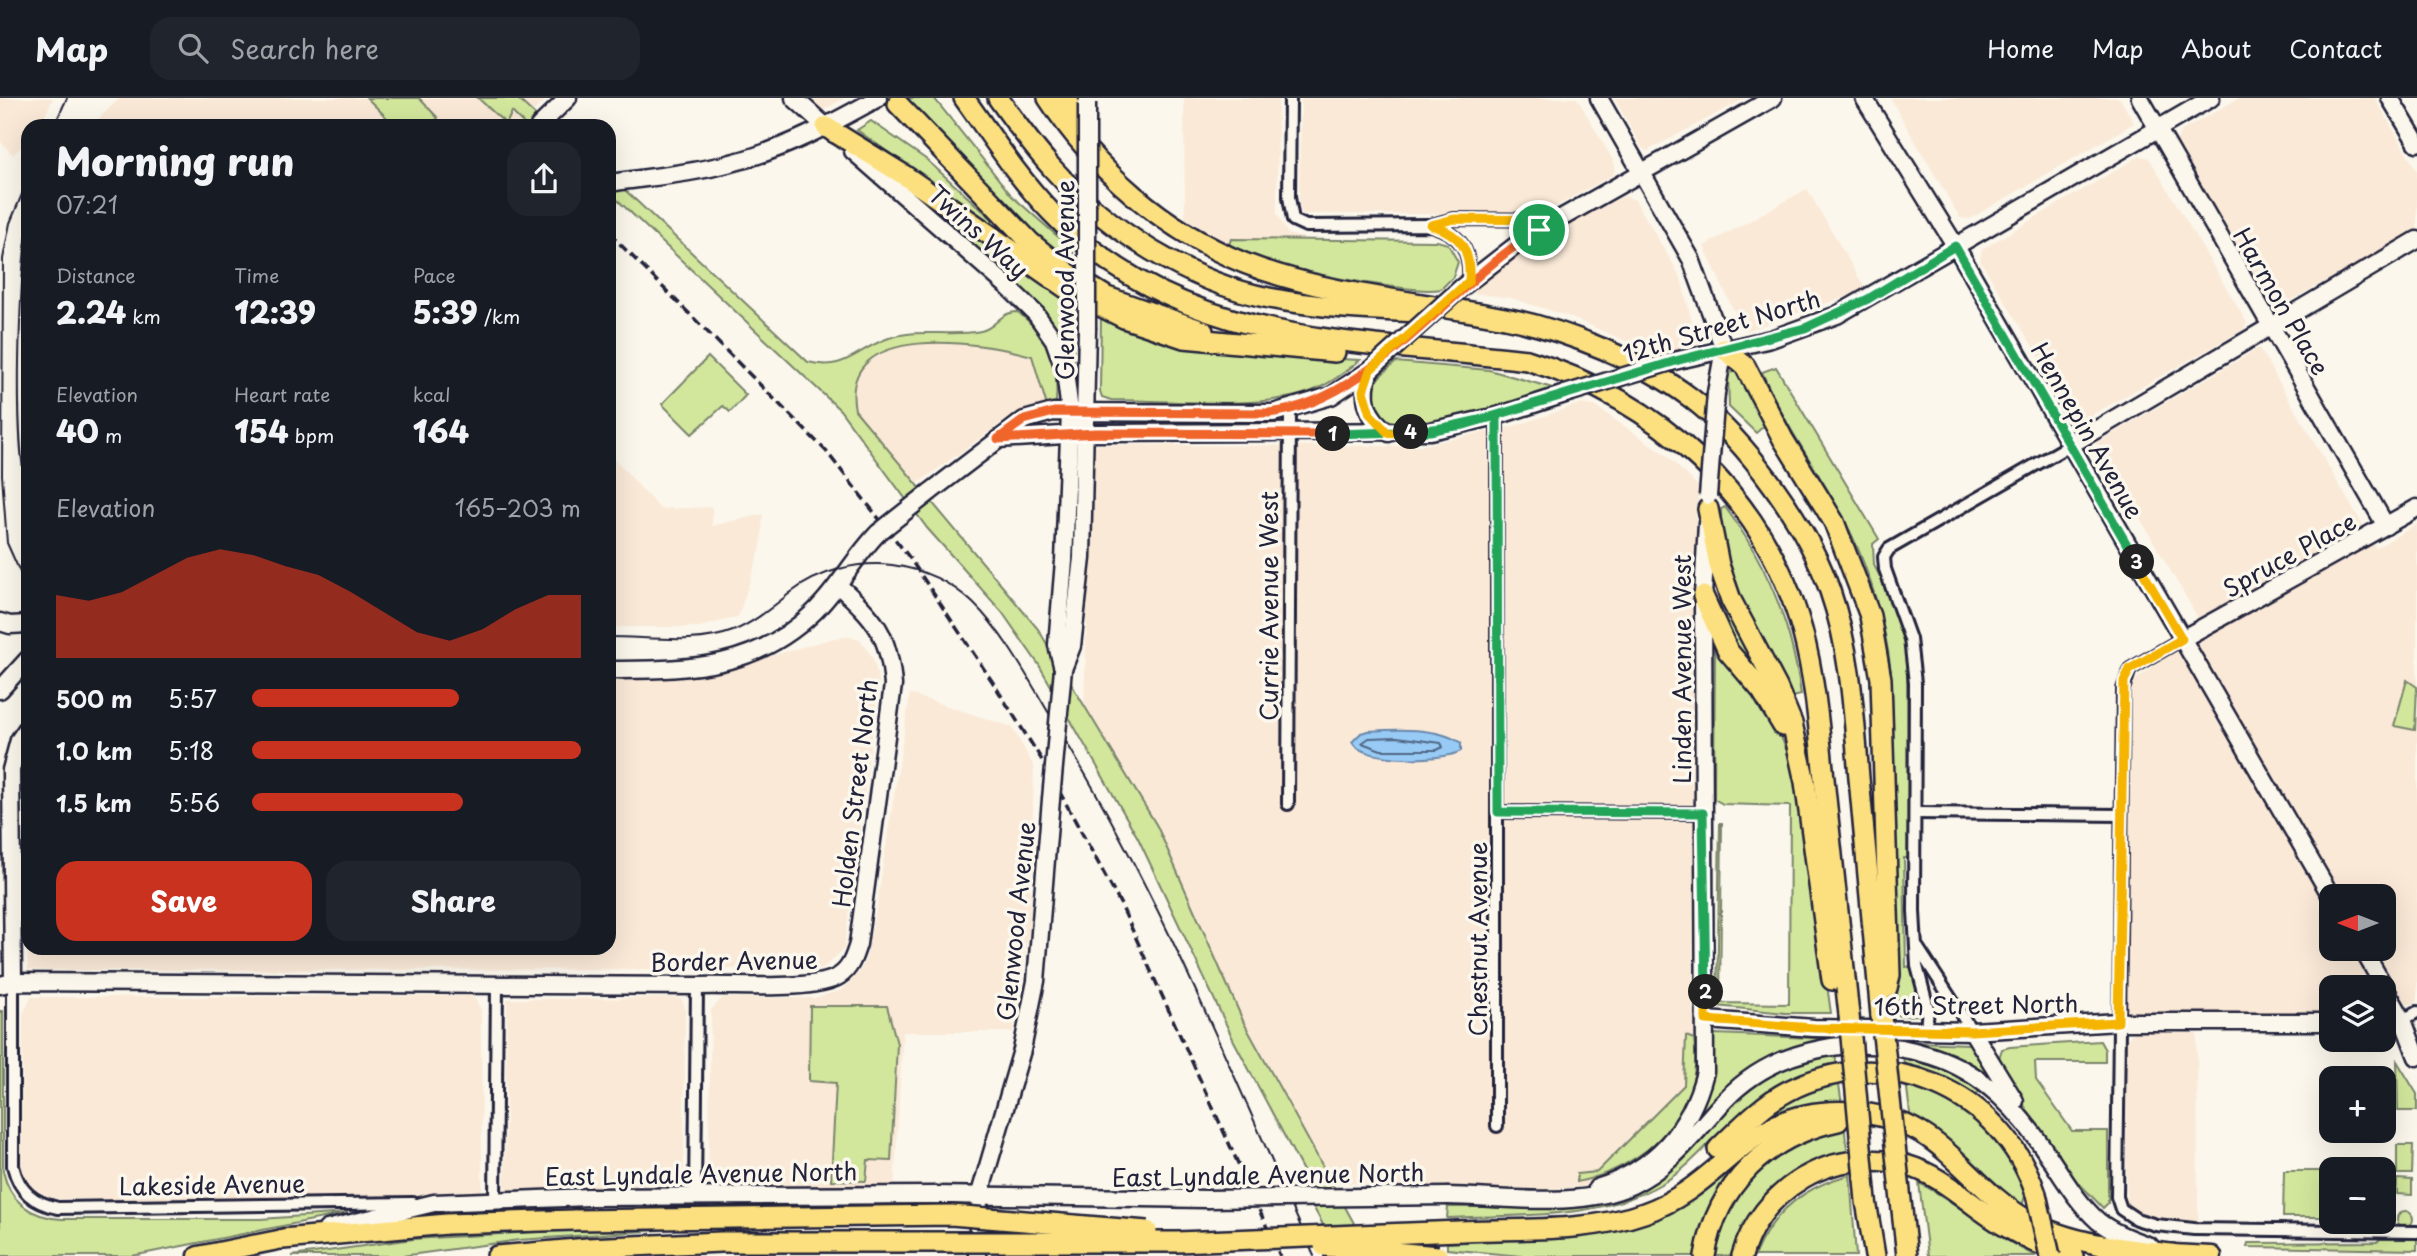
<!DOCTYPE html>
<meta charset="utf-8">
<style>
body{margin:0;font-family:"Playpen Sans",sans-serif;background:#20242c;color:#f1f3f6;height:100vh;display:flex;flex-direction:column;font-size:26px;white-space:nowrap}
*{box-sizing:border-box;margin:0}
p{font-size:23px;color:#9ea1a6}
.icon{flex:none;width:38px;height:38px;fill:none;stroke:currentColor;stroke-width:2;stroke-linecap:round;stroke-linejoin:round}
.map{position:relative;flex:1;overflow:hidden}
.side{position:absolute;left:21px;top:21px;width:595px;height:836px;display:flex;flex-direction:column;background:#171b24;border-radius:21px;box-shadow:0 7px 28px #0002}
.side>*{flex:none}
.needle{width:46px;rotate:270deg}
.tools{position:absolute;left:2319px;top:786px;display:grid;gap:14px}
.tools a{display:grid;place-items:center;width:77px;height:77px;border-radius:14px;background:#171b24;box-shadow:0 7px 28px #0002;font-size:35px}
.pin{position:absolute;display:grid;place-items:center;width:60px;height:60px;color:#fff;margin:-30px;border:4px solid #fff;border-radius:50%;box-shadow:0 2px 7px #0007}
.km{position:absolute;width:35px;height:35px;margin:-18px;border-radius:50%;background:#222;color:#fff;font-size:19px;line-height:35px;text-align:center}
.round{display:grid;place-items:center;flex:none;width:74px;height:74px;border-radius:21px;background:#20242c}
.summary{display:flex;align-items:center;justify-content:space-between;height:119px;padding:0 35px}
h1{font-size:38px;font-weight:800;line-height:52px}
.stats{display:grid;grid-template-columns:repeat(3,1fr);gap:10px;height:119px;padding:7px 35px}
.stats div{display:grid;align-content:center}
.stats b{font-size:30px;font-weight:800}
.stats small{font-size:19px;font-weight:400}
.stats p{font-size:19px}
.chart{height:196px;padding:14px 35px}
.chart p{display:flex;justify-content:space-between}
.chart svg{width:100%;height:126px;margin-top:7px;fill:#c8321e;opacity:.7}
.primary-button{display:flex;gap:14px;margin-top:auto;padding:14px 35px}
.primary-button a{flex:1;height:80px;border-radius:21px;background:#c8321e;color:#fff;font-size:28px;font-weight:800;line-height:80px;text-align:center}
.primary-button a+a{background:#20242c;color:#f1f3f6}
ul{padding:0 35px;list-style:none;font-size:23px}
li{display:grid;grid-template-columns:112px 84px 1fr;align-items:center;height:52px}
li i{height:18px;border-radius:9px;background:#c8321e}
header{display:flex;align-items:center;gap:42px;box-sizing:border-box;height:98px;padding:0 35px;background:#171b24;border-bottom:2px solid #363941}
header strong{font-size:33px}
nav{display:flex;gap:38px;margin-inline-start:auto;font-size:24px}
.search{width:490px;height:63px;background:#20242c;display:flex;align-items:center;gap:18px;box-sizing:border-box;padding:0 24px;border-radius:21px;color:#9ea1a6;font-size:26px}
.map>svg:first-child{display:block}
.built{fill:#fae9d7;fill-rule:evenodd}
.green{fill:#d2e79c;stroke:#7a846c;stroke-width:2}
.water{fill:#97cbf5;stroke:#6887ab;stroke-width:2}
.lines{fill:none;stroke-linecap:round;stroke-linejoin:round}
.shore{stroke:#516685;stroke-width:2}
.street-casing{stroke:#22223b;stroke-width:16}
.secondary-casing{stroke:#22223b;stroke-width:21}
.primary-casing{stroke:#22223b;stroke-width:23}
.highway-casing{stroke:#22223b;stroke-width:24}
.street{stroke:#fbf7ec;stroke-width:10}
.secondary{stroke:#fbf7ec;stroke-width:16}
.primary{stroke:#fce080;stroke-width:18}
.highway{stroke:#fce080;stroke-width:19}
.tram{stroke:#22223b;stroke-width:2}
.rail{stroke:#22223b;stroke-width:3.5;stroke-dasharray:10 5;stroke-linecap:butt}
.secondary-bridge-casing{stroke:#22223b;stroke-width:21;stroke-linecap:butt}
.highway-bridge-casing{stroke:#22223b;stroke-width:24;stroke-linecap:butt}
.secondary-bridge{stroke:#fbf7ec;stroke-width:16}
.highway-bridge{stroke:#fce080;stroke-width:19}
.split-1-casing{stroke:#fff;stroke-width:14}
.split-2-casing{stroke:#fff;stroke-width:14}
.split-3-casing{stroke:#fff;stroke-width:14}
.split-4-casing{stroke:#fff;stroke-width:14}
.split-5-casing{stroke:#fff;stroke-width:14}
.split-1{stroke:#f0652b;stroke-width:9}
.split-2{stroke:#22a559;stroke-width:9}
.split-3{stroke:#f5b400;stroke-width:9}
.split-4{stroke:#22a559;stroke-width:9}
.split-5{stroke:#f5b400;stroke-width:9}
.labels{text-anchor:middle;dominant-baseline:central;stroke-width:7;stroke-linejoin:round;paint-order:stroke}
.street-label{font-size:24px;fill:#22223b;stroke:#fbf7ec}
</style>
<header>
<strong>Map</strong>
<div class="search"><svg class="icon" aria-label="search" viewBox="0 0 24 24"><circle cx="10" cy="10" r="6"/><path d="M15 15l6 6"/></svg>Search here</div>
<nav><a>Home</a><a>Map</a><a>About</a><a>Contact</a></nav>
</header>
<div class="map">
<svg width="2417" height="1158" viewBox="0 0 2417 1158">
<rect width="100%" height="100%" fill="#fbf7ec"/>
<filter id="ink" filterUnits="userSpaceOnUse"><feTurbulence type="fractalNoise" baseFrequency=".0143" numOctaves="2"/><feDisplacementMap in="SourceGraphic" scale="14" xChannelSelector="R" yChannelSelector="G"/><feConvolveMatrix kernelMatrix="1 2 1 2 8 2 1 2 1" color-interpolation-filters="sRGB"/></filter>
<g filter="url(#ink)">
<g class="built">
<polygon points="0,0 53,0 40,28 28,28 28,42 13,57 0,43"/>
<polygon points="120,0 548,0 517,28 91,28"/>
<polygon points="803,0 845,0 820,14"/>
<polygon points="1184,0 1278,0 1277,116 1288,136 1309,142 1231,141 1229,147 1185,127"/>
<polygon points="1301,0 1577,0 1615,66 1614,76 1542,116 1302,116 1299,107"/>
<polygon points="1614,0 1746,0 1647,53 1642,50"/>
<polygon points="1890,0 2120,0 2134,25 1970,121 1960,120"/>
<polygon points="2239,0 2375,0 2417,73 2417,132 2279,209 2271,207 2176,45 2180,34"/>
<polygon points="2140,58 2149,60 2247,225 2243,232 2083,322 2076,320 1980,162 1982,151"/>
<polygon points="1807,91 1866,192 1749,232 1742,231 1704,148"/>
<polygon points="1624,98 1635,102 1681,180 1697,244 1689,255 1656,256 1570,219 1511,200 1472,195 1489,175 1523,150"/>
<polygon points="967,245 993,247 1032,258 1047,308 1008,320 917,386 855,312 853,297 857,280 864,267 890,250 906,246"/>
<path d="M2259,250l117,200 41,-24v478l-33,9v-24h-53v29l-197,-1 -8,-7 4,-324 74,-56 -108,-185zM2331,798h53v52h-53z"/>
<polygon points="1579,306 1595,308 1666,357 1699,389 1696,417 1693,910 1701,943 1701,972 1693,1004 1651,1061 1597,1088 1530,1092 1332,1085 1244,925 1157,728 1084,610 1092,350 1098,347 1419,348 1518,327"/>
<polygon points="609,355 660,411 712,409 712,428 763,416 761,449 738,519 699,529 609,529"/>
<polygon points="848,539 860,541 873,560 879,584 844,851 822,871 28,872 28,851 609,850 609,580 709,576 834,540"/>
<polygon points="910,596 1012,629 1034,669 1030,823 1013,934 903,934 894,1091 711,1090 708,1087 711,912 722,900 815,900 842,892 860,873 866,861 877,806"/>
<polygon points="469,898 475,901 481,912 482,1093 479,1100 473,1102 54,1101 27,1088 21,1073 23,916 31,899"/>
<polygon points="676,900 682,902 685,910 684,1081 680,1090 673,1093 605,1090 515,1099 508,1095 505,1089 507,901"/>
<polygon points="2134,934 2197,935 2198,1123 2158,1124 2127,1109 2126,942"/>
</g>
<g class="green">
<polygon points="367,0 419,0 438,20 430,28 395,28"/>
<polygon points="478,0 517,0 547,28 526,28 512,14 506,26"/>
<polygon points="909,0 934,0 1012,98 1073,152 1073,171 1047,150 904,3"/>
<polygon points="871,23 927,62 1006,134 1003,136 857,32"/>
<path d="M609,77l199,187c38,10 48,-13 81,-24 29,-10 62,-1 92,-7 16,-3 17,-19 37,-19 32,26 41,49 38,90l-9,4 -15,-50c-49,-14 -195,-37 -177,54l183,219 119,197 87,197 128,233h-32l-25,-46 -12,-39 -69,-130 -96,-203 -99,-173 -37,-53 -75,-84 -87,-118 -231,-218z"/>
<polygon points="909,89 1072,201 1074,269 1061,238 1040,210 906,92"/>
<path d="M1231,141l206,2 11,3 10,18 -5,15 -12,12c-16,3 -38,-1 -54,-3 -56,-8 -106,-18 -158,-41z"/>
<path d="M1101,217l98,33 70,8 91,4c-18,15 -37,29 -60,35 -54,14 -133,5 -189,5l-9,-3 -2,-6z"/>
<polygon points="708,259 746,297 730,314 723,308 692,336 662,306"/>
<path d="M1396,264l93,8 64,18c-29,10 -166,63 -178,18 -7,-25 4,-29 21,-44z"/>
<path d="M1776,269l103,172 -6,5 1,21 19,37 11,35 3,36 1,185h-4l2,109 6,-1 11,41 -2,8 -22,1 -2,-25c-3,-71 -9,-142 -9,-213 0,-26 5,-53 4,-79 0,-46 -12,-93 -28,-135 -25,-69 -74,-124 -102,-192z"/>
<polygon points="1740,273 1765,327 1756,335 1729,309 1728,275"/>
<path d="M1725,409c42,56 67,118 76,188l-13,3c-30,-60 -67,-119 -67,-189z"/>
<polygon points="1728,517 1759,570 1752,574 1718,521"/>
<polygon points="1715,548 1776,626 1797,679 1831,915 1785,915 1717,908 1720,725 1722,725 1720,905 1789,906 1790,708 1723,706 1714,701"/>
<polygon points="2407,582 2417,589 2415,632 2394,628"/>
<polygon points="810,908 887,908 897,946 891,1063 868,1062 866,1083 831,1082 836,985 809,983"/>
<path d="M0,913h3v160c7,32 28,46 59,48h198l88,-6 -216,43h-132z"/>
<path d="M1716,936l117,5 -31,8 -104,76 -4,-2c12,-29 18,-55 19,-85z"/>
<path d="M1686,938l8,3c12,74 -50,129 -117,143v-8l20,-2 87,-87z"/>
<polygon points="2100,943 2105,952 2105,964 2035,964 2036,982 2072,1033 2108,1033 2108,1105 2103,1110 2080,1086 2077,1088 1997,966 2002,951 2010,949"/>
<polygon points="1915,944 1969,946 1994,984 1958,959 1914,947"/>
<path d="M1835,956l2,13c-31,12 -66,21 -92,42 -29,24 -51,56 -84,75 -64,37 -142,30 -214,34l1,-11h119l161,-103 27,-22 35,-18z"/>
<polygon points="1903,957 1945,968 1981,990 1977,996 1939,978 1904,967"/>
<polygon points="2397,963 2417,996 2417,1013 2398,1013"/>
<polygon points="1838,980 1842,1007 1756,1031 1752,1026 1768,1012"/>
<polygon points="1906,983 1952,1000 2005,1049 2026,1095 2021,1111 1911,1023"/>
<polygon points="1844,1026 1848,1060 1835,1062 1739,1138 1731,1158 1713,1158 1733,1097 1776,1053"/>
<polygon points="1776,1040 1697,1158 1521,1158 1447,1151 1447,1145 1576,1139 1629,1129 1743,1052"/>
<polygon points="2397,1047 2413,1047 2412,1076 2397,1076"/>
<polygon points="2284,1073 2331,1073 2331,1119 2283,1119"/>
<path d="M1850,1077l6,81h-102c18,-44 50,-70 96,-81z"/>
<polygon points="2397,1081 2412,1082 2412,1097 2397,1096"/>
<path d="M1919,1085c41,20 74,53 117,73h-108z"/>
<circle cx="2405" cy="1121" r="8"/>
<polygon points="659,1127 659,1132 519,1142 402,1158 292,1158 413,1141"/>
<polygon points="2380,1141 2417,1141 2417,1152 2247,1149 2248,1145 2377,1144"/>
</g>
<path class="water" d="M1368,633c28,-2 70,-4 93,12v8c-18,11 -100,11 -109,-9l9,-9z"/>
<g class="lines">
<polygon class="shore" points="1397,639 1441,645 1443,649 1437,652 1381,652 1362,645 1369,640"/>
<defs>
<g id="street">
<path d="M1290,0l-1,99 4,23 13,6 125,-1c30,9 40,25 38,56"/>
<polyline points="1431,127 1454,121 1557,122"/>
<polyline points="2182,541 2130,571 2123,591 2117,1099 2121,1111 2136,1121 2156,1127 2194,1131 2417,1134"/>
<polyline points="1288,706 1290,312"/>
<polyline points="1498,714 1703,715"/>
<polyline points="1915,715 2121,717"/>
<polyline points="1918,850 1972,933"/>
<path d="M13,884v184c6,25 20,37 45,42l355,-5"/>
<polyline points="2403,922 2417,914"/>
<polyline points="1926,932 1928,910 1917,868 1914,813 1915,585 1910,541 1885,471 1884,459 1889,451 2070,347"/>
<polyline points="1497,1028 1497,318"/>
<polyline points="695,1099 697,888"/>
<polyline points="495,1104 497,887"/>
</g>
<g id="secondary">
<polyline points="794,0 834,36"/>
<polyline points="1599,0 1691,161 1724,251"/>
<polyline points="1864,0 1955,147 2331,798"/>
<polyline points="2140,0 2386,428"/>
<polyline points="2390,0 2417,45"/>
<polyline points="539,28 568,0"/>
<polyline points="853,53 1006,187 1036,216 1054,242 1065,273 1070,314 1064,463 1057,547 1063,571"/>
<path d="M609,85c40,-6 82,-9 122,-20 53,-13 100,-39 147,-65"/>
<polyline points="1461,190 1524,141 1773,0"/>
<polyline points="1674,263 1771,241 1837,217 2211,0"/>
<path d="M1370,272c-9,26 -5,46 19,63"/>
<polyline points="1716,295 1724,251"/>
<polyline points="998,341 1096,335 1430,333 1497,318 1565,296"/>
<polyline points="2070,347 2417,142"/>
<polyline points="930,394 1024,322 1053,314 1273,315 1331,298 1370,272"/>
<polyline points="0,524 10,527 28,526"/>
<polyline points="2182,541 2417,410"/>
<polyline points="1063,571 1072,548 1082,460 1087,231"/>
<path d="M609,572c79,-1 144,1 205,-58 25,-24 39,-53 64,-79"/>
<polyline points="0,592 28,561"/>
<polyline points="2362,850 2403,922 2417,959"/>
<polyline points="13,884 11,672 19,642 28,629"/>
<path d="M0,887l13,-3 684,4c32,-2 117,6 142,-10 11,-7 15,-19 19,-32l35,-259c-4,-52 -18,-66 -55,-100"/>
<polyline points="1706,922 1814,930 1972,933 2118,924 2331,924"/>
<polyline points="2384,924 2403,922"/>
<polyline points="1972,933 2015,1003"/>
<path d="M1597,1090c57,-18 94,-59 108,-116l-2,-476 4,-73"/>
<path d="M1448,1098c56,1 133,13 184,-11 40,-19 63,-53 93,-85 52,-55 136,-67 207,-44 53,17 88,56 118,102 14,21 28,45 48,63 15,12 34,19 52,25"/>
<polyline points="327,1131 434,1105 589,1099 934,1097 1207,1101"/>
<polyline points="977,1158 979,1099 1022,952 1036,883 1051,701"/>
</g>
<g id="primary">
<polyline points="2172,1156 2212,1158"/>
<polyline points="198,1158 283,1141"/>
</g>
<g id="highway">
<path d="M964,0c28,39 54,80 87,114 131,137 303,127 476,148 131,40 238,136 275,270 15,55 18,113 24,168 8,73 15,145 23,217"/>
<path d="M998,0c17,24 35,49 55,71 55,61 135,113 216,129 50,10 101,12 153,14"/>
<path d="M1048,0c47,72 116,132 196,165 80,32 176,38 261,55 61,12 137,43 186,80 56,43 116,126 139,193 21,60 24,124 29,187 7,79 15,159 22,238"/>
<polyline points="1066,0 1085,32"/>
<polyline points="898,6 1030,144 1068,175 1107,199 1203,233"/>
<polyline points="826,29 904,77 1070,193 1124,220 1184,240 1335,254"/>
<polyline points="1724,251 1745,268 1783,341 1834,424 1870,518 1881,581 1890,877 1887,890"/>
<polyline points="1708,411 1719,467 1731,502 1777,589 1792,625 1805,684 1832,882"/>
<polyline points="1703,498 1728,553 1762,593 1783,628"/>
<path d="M1718,1051c22,-21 43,-44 70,-58 97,-50 214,-1 248,103"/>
<polyline points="1866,1103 1875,1158"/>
<path d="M1460,1133c59,-3 127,2 184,-18 84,-29 101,-108 208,-101 92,6 109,71 177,109 42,23 95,28 143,33"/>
<polyline points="283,1141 447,1126 575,1122"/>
<polyline points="497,1158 588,1150"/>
<path d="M1705,1158c12,-73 63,-120 133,-135"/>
<path d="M1742,1158c9,-33 31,-60 61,-78 41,-24 95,-24 136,2 23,14 43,33 66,46 21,13 44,23 68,30"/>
</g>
</defs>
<use href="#street" class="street-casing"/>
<use href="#secondary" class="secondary-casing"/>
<use href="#primary" class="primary-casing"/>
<use href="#highway" class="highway-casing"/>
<use href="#street" class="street"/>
<use href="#secondary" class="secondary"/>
<use href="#primary" class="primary"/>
<use href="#highway" class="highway"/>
<g class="tram">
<polyline points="54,28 67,0"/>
<polyline points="28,82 10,125 3,161 2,377 7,445 28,492"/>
<path d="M28,132c-9,38 -15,226 0,258"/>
<path d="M609,539c39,0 88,8 124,-6 22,-9 39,-24 57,-38 29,-22 66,-32 102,-28 30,4 59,17 81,38 35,34 60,85 86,127 102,166 175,348 255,526"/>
</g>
<polyline class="rail" points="609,135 826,353 909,459 992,583 1045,667 1121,807 1280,1158"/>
<defs>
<g id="secondary-bridge">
<polyline points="1087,5 1087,231"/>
<polyline points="1370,272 1461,190"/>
<polyline points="1565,296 1674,263"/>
<polyline points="1708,398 1716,295"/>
<polyline points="878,435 930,394"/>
<polyline points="1051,701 1063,571"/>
<polyline points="1207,1101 1448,1098"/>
</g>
<g id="highway-bridge">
<polyline points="1849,917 1866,1103"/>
<polyline points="1881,918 1907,1158"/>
<polyline points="2036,1096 2050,1158"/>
<polyline points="575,1122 951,1117 1147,1133"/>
<polyline points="1324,1148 1438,1158"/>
<polyline points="588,1150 721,1144 1177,1144 1460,1133"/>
</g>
</defs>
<use href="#secondary-bridge" class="secondary-bridge-casing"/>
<use href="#highway-bridge" class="highway-bridge-casing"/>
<use href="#secondary-bridge" class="secondary-bridge"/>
<use href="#highway-bridge" class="highway-bridge"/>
</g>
</g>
<g class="lines" filter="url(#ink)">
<defs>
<path id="split-1" d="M1333,336l-237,-1 -98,6 26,-19 30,-8 214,1c103,-10 182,-130 271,-183"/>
<polyline id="split-2" points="1333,336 1430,333 1497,318 1498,714 1703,715 1706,894"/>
<polyline id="split-3" points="1706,894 1706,922 1814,930 1972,933 2118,924 2124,583 2130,571 2182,541 2137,464"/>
<polyline id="split-4" points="1411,334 1464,327 1679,262 1805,230 1868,201 1955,148 2137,464"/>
<path id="split-5" d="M1411,334l-23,1 -18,-19 -7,-23 7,-21 99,-89c2,-31 -8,-47 -38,-56l23,-6 103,1 -18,10"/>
</defs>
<use href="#split-1" class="split-1-casing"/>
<use href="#split-2" class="split-2-casing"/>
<use href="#split-3" class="split-3-casing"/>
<use href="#split-4" class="split-4-casing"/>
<use href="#split-5" class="split-5-casing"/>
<use href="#split-1" class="split-1"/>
<use href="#split-2" class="split-2"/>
<use href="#split-3" class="split-3"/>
<use href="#split-4" class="split-4"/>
<use href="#split-5" class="split-5"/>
</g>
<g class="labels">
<g class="street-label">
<text transform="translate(979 133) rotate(42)">Twins Way</text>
<text transform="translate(1064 182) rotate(-90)">Glenwood Avenue</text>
<text transform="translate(2282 203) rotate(60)">Harmon Place</text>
<text transform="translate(1721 227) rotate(-16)">12th Street North</text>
<text transform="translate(2088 332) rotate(60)">Hennepin Avenue</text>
<text transform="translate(2289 456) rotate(-29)">Spruce Place</text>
<text transform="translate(1268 508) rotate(-90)">Currie Avenue West</text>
<text transform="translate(1681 571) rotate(-90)">Linden Avenue West</text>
<text transform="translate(854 695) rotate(-83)">Holden Street North</text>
<text transform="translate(1015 823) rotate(-84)">Glenwood Avenue</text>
<text transform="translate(1477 841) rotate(-90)">Chestnut Avenue</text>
<text transform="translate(734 862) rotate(-1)">Border Avenue</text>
<text transform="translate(1976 906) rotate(-1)">16th Street North</text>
<text transform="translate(701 1075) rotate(-1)">East Lyndale Avenue North</text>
<text transform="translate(1268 1076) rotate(-1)">East Lyndale Avenue North</text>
<text transform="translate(212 1086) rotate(-1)">Lakeside Avenue</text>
</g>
</g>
</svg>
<div class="tools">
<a><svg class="needle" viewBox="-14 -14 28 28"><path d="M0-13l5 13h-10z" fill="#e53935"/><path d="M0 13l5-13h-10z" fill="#9ea1a6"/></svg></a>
<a><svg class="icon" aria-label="layers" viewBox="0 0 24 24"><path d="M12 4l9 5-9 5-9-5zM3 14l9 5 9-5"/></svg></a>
<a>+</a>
<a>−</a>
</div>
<div class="pin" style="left:1539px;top:132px;background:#1e9e55"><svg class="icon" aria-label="arrive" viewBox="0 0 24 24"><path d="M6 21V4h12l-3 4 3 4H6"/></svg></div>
<b class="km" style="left:1333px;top:336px">1</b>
<b class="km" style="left:1706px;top:894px">2</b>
<b class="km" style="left:2137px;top:464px">3</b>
<b class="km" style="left:1411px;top:334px">4</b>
<section class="side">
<div class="summary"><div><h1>Morning run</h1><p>07:21</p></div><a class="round"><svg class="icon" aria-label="share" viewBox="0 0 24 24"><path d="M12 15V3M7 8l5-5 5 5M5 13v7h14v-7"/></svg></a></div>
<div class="stats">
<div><p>Distance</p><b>2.24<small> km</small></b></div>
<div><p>Time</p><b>12:39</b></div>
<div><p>Pace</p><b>5:39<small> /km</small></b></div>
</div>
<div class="stats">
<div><p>Elevation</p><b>40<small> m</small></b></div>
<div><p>Heart rate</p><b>154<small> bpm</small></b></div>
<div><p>kcal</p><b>164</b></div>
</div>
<div class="chart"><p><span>Elevation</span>165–203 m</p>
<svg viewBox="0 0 160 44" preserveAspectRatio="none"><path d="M0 44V22L10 24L20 21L30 15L40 9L50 6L60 8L70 12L80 15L90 21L100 28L110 35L120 38L130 34L140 27L150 22L160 22V44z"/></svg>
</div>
<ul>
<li><b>500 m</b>5:57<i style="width:63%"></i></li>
<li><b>1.0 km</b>5:18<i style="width:100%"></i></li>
<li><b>1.5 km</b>5:56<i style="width:64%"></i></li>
</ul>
<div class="primary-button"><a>Save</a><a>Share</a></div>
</section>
</div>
